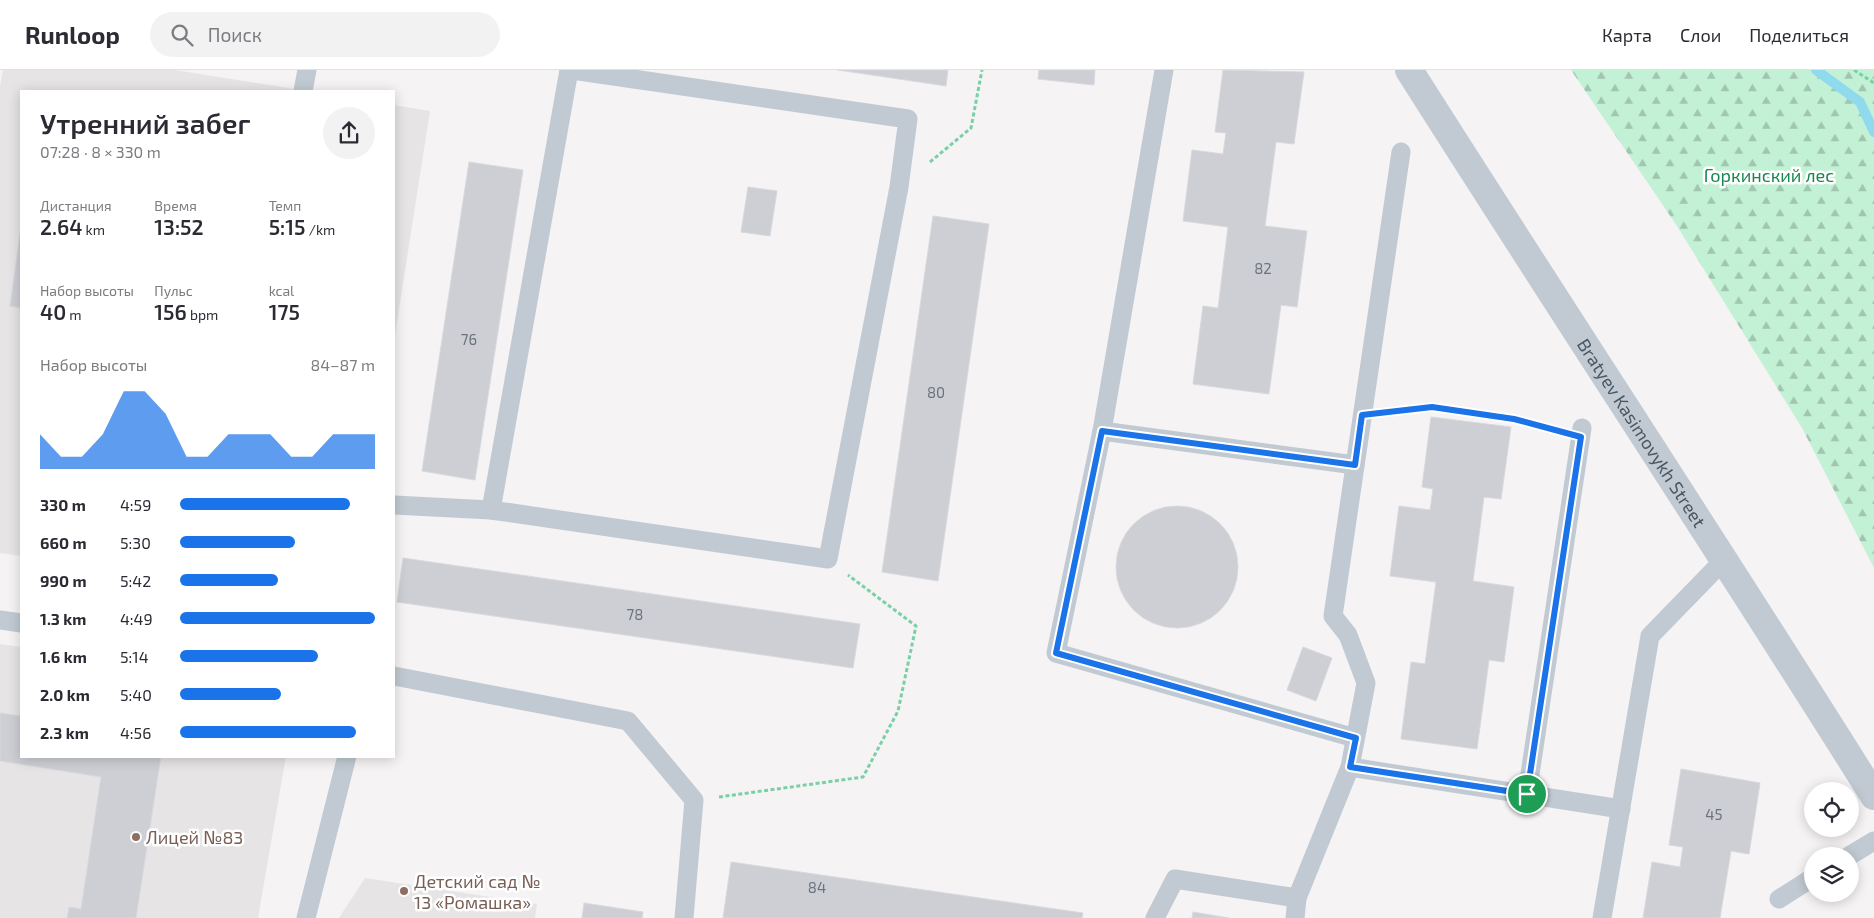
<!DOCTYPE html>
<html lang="ru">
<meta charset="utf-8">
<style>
body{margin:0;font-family:"Exo 2",sans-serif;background:#f2f2f3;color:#2b2b33;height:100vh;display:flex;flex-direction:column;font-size:19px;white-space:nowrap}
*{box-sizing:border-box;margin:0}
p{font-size:16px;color:#7c7c81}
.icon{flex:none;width:28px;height:28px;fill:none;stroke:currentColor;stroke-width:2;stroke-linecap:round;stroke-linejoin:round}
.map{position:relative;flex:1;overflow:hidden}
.details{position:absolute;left:20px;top:20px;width:375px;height:668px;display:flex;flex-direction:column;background:#fff;border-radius:0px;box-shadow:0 2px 12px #0003}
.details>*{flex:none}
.fabs{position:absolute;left:1804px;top:712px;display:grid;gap:10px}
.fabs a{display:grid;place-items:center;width:55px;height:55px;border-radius:50%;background:#fff;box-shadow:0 2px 12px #0003;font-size:25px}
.pin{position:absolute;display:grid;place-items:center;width:42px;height:42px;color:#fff;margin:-21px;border:2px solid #fff;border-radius:50%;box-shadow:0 1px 5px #0007}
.round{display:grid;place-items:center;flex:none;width:52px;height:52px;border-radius:26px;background:#f2f2f3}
.summary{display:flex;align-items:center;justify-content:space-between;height:85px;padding:0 20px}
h1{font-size:28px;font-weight:600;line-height:38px}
.figures{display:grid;grid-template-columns:repeat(3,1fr);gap:8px;height:85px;padding:5px 20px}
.figures div{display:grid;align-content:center}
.figures b{font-size:21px;font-weight:600}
.figures small{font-size:14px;font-weight:400}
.figures p{font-size:14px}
.chart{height:140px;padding:10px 20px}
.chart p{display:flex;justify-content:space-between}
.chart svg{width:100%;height:90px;margin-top:5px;fill:#1a73e8;opacity:.7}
ul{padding:0 20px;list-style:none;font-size:16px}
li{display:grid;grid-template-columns:80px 60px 1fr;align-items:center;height:38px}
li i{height:12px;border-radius:6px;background:#1a73e8}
header{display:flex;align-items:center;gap:30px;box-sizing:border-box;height:70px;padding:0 25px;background:#fff;border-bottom:1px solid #e1e1e2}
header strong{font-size:24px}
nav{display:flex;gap:28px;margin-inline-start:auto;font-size:18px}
.search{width:350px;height:45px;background:#f2f2f3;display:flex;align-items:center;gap:12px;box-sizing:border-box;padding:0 18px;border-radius:28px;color:#7c7c81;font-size:19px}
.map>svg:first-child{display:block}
.education{fill:#e6e4e5}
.forest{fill:url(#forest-firs)}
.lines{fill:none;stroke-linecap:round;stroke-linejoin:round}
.stream{stroke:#90daee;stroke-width:10}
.building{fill:#cdcfd5;stroke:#d7d9de}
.path{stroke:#7ad0a6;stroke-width:3;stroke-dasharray:4 2.5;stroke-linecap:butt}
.service{stroke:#c1cad2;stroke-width:19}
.tertiary{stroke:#c1cad2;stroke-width:28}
.route-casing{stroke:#fff;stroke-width:10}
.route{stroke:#1a73e8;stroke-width:6}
.education-dot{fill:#8d6e63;stroke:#fff;stroke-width:2}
.labels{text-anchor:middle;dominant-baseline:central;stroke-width:5;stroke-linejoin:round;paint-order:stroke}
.number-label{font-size:15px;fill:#6b747e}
.park-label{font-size:18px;fill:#17864f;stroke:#fff}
.street-label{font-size:18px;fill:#4a5661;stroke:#fff}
.education-label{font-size:18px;fill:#785e54;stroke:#fff;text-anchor:start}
</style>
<header>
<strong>Runloop</strong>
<div class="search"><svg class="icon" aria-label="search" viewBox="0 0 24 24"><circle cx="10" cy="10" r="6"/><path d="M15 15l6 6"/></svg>Поиск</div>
<nav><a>Карта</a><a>Слои</a><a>Поделиться</a></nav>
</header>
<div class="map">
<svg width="1874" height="848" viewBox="0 0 1874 848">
<defs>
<pattern id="forest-firs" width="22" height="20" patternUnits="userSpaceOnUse" patternTransform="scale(1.25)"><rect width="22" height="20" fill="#c3f1d5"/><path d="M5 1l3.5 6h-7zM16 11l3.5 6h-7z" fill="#a0c6b0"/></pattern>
</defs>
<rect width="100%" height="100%" fill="#f5f3f3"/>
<g class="education">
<polygon points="3,0 175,0 307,21 21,21 21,486 0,483 0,16"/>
<polygon points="394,35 430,41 394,271"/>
<polygon points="0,574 21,577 21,686 286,686 258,848 0,848"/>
<polygon points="365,808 537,834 535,848 339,848"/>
</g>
<polygon class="forest" points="1571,0 1874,0 1874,498 1802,358 1677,156"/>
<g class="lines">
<polyline class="stream" points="1816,0 1860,32 1874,62"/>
</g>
<g class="building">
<polygon points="838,0 948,0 946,16"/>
<polygon points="1039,0 1095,0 1094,15 1038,9"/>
<polygon points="1223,0 1304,2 1294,74 1276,72 1265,156 1307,161 1297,237 1281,235 1269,324 1193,314 1203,236 1218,238 1228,157 1183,151 1192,80 1223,84 1226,63 1215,62"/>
<polygon points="469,92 523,100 475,410 422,401"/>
<polygon points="748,117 777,121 770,166 741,162"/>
<polygon points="933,146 989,154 938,511 882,502"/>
<polygon points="21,156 21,238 10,236"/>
<polygon points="1431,347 1511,357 1501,429 1484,427 1473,511 1514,517 1504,592 1489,590 1477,679 1401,669 1411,592 1425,594 1436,512 1390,506 1399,436 1430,440 1433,419 1422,417"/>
<circle cx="1177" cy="497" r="61"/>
<polygon points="403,488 860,554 853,598 397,532"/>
<polygon points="1303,577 1332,588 1316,631 1287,620"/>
<polygon points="0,643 21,646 21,686 161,686 136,848 67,848 69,837 81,839 101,707 0,691"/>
<polygon points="1681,699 1760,713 1749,784 1731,781 1720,848 1643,848 1652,792 1680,797 1683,777 1669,775"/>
<polygon points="731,792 1083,843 1082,848 723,848"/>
<polygon points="584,833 643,842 642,848 582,848"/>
<polygon points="1193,842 1229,848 1192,848"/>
</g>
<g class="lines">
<g class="path">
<polyline points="1854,0 1874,13"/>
<polyline points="930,92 971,58 982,0"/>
<polyline points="1390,342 1432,337 1514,349 1556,360"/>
<polyline points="719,727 863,707 898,641 916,556 848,505"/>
</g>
<g class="service">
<polyline points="569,0 491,440 828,489 899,117 908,49 572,0"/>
<polyline points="1164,0 1102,361 1355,395"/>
<polyline points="303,21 307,0"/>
<polyline points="1401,82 1333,546 1348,565 1366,613 1350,697 1621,739"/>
<polyline points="1102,361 1056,583 1355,668"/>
<polyline points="394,435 491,440"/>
<polyline points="0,550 21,553"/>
<polyline points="394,606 628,651 694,730 684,848"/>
<polyline points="1527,724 1582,358"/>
<polyline points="1849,786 1874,771"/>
<polyline points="1779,829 1812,808"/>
<polyline points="306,848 347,686"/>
<polyline points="1155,848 1175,809 1297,828"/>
<polyline points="1295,848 1297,828 1350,697"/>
<polyline points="1602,848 1650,566 1725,489"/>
</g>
<path class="tertiary" id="s1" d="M1409,0c154,243 312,482 465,726"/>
</g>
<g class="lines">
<defs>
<polygon id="route" points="1432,337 1514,349 1581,367 1527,724 1350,697 1356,668 1056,583 1102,361 1355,395 1362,345"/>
</defs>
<use href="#route" class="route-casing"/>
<use href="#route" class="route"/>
</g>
<g class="education-dot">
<circle cx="136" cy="767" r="5"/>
<circle cx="404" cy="821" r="5"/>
</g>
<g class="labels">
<g class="number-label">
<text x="1263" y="198">82</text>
<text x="469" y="269">76</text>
<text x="936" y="322">80</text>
<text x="635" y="544">78</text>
<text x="1714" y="744">45</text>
<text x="817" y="817">84</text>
</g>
<g class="park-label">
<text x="1769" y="105">Горкинский лес</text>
</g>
<g class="street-label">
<text stroke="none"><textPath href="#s1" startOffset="431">Bratyev Kasimovykh Street</textPath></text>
</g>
<g class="education-label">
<text x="146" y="767">Лицей №83</text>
<text x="414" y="811">Детский сад №<tspan x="414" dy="21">13 «Ромашка»</tspan></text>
</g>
</g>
</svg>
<div class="fabs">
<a><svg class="icon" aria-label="locate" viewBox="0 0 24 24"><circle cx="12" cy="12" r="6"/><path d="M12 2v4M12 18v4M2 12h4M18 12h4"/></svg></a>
<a><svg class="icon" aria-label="layers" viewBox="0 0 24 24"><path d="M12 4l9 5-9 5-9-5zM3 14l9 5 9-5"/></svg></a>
</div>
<div class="pin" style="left:1527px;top:724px;background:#1e9e55"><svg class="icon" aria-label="arrive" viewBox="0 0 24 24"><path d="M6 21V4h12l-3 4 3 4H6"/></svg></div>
<section class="details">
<div class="summary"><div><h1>Утренний забег</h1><p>07:28 · 8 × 330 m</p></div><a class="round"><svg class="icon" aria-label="share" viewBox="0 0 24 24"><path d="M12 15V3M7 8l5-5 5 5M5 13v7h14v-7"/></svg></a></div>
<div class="figures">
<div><p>Дистанция</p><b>2.64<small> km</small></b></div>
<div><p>Время</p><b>13:52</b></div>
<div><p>Темп</p><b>5:15<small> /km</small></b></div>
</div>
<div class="figures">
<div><p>Набор высоты</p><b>40<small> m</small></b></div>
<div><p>Пульс</p><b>156<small> bpm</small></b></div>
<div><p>kcal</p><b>175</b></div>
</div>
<div class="chart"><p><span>Набор высоты</span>84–87 m</p>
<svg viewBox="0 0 160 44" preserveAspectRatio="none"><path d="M0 44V27L10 38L20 38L30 27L40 6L50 6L60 17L70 38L80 38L90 27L100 27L110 27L120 38L130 38L140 27L150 27L160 27V44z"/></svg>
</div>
<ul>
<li><b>330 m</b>4:59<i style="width:87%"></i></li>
<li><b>660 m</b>5:30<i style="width:59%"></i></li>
<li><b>990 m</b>5:42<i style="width:50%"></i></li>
<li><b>1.3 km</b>4:49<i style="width:100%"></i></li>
<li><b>1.6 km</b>5:14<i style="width:71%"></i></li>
<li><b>2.0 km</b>5:40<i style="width:52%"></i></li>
<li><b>2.3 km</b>4:56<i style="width:90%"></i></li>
</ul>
</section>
</div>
